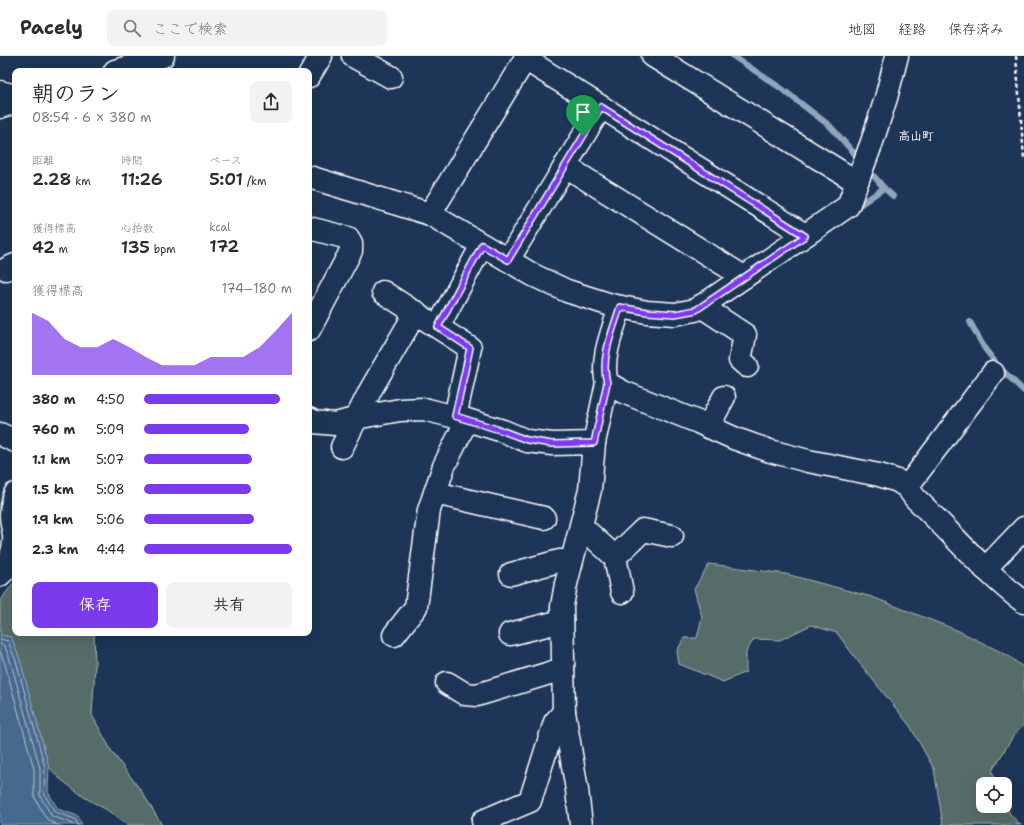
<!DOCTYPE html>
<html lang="ja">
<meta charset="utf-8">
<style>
body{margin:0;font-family:"Shantell Sans","Klee One",sans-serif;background:#f2f2f3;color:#2b2b33;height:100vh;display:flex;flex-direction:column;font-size:15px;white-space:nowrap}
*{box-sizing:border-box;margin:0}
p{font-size:13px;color:#7c7c81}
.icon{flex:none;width:22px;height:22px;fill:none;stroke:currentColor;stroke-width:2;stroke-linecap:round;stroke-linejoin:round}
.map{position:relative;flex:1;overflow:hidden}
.details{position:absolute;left:12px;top:12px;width:300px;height:568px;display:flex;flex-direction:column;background:#fff;border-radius:8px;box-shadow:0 4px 16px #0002}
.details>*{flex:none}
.buttons{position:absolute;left:976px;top:721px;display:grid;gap:8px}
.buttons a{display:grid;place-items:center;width:36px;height:36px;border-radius:8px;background:#fff;box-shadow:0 4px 16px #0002;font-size:20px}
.pin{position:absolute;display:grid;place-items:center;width:34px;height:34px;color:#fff;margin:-41px -17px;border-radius:50% 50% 50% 0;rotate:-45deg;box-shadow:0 0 4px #0007}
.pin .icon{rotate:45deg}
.round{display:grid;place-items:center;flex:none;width:42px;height:42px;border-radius:8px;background:#f2f2f3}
.overview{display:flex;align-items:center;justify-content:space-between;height:68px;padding:0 20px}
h1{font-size:22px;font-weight:600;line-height:30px}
.figures{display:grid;grid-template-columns:repeat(3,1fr);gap:6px;height:68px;padding:4px 20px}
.figures div{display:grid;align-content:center}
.figures b{font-size:17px;font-weight:600}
.figures small{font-size:11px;font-weight:400}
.figures p{font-size:11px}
.chart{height:112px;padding:8px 20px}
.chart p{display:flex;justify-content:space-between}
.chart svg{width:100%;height:72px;margin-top:4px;fill:#7c3aed;opacity:.7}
.action{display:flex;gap:8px;margin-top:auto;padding:8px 20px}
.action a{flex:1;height:46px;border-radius:8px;background:#7c3aed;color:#fff;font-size:16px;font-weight:600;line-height:46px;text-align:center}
.action a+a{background:#f2f2f3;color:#2b2b33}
ul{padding:0 20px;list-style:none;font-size:13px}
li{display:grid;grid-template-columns:64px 48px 1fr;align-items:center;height:30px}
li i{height:10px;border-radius:5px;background:#7c3aed}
header{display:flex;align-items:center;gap:24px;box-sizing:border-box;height:56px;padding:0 20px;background:#fff;border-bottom:1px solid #e1e1e2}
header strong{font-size:19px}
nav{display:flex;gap:22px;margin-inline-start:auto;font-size:14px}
.search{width:280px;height:36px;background:#f2f2f3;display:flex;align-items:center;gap:10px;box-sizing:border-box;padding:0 14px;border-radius:8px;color:#7c7c81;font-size:15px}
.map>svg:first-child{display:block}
.green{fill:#566c68;stroke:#aab6b4}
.water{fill:#46698d;stroke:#90a5bb}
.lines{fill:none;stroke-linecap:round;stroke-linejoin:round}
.shore{stroke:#b5c3d1;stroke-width:1}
.stream{stroke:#90a5bb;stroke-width:6}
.minor-casing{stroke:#fff;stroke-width:25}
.major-casing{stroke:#fff;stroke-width:25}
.path{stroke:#fff;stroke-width:2.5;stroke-dasharray:4 3;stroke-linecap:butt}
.minor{stroke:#1d3557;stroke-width:22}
.major{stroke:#1d3557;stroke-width:22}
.route-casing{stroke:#fff;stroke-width:8}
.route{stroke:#7c3aed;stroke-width:5}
.labels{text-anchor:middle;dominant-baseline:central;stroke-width:4;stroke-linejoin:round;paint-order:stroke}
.quarter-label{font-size:12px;font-weight:bold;fill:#fff;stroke:#1d3557}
</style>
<header>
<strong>Pacely</strong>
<div class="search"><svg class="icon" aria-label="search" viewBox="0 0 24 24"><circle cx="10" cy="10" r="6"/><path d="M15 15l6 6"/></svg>ここで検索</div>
<nav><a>地図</a><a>経路</a><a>保存済み</a></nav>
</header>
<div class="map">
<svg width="1024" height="769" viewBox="0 0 1024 769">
<rect width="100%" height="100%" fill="#1d3557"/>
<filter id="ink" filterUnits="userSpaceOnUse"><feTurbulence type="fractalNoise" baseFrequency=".025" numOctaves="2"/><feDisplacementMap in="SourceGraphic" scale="8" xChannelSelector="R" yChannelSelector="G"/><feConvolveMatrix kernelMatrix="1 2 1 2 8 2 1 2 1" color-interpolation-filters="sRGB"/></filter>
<g filter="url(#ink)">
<g class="green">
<polygon points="709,508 786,518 872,541 959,575 1009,600 1024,612 1024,668 1012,682 992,715 997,728 983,728 983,750 1005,750 1005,746 1010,758 1021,769 943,769 934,713 910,670 857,604 837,577 811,569 780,584 754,583 746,596 746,616 723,626 679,608 677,595 684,582 697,582 702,561 694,533"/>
<polygon points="15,525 15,577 94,577 95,611 92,659 112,696 142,736 162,769 127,769 107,754 84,741 59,722 49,711 20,604 11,581 0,579 0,547 5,538"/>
</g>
<polygon class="water" points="0,579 11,581 20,604 49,711 48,736 58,753 78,760 82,769 0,769"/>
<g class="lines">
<g class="shore">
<polyline points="0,583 8,585 16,605 45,711 44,738 55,756 75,763 78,769"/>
<polyline points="0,588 5,590 11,607 40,712 40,740 52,760 71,767 73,769"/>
<polyline points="0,595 5,608 34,713 34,740 46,762 51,766 58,769"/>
</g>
<g class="stream">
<polyline points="733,0 782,33 830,70 861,105"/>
<polyline points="867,112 884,132 893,140"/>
<polyline points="854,153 884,132"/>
<polyline points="970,266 985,293 1000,312 1024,335"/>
</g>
<defs>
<g id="minor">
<polyline points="353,0 391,21"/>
<polyline points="653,0 857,126"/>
<polyline points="525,3 805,179"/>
<polyline points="309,20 321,0"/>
<polyline points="0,36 15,40"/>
<polyline points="565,110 744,221"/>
<polyline points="309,121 430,158 533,219 567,235 611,249 647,256 675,258 695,254 709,245 848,150 872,86 886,42 897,0"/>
<polyline points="430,158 527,0"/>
<polyline points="309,172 348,182 351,187 351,195 309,274"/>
<polyline points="508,204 601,51"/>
<polyline points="6,213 15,209"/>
<polyline points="383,236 470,292 455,361"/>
<polyline points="701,250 745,279 740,304 747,310"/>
<path d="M620,251c-7,24 -20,51 -13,76l16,9 75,30 38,17 34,12 38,10 71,14 19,6 9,6 8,11c37,35 69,74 109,104"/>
<polyline points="438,271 482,189"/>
<polyline points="309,363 314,366 335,368 361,361 400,354 424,353 467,364 503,375 527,385 552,388 594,387"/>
<polyline points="708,371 724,341"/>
<polyline points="0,378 15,385"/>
<polyline points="342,391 371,333 416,256"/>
<polyline points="907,431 993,317"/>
<polyline points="435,437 544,462"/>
<polyline points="581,470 615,501 643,474 672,480"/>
<polyline points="615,501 622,536"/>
<polyline points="985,513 1024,472"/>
<polyline points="511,518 559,505 571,505"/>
<path d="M0,519c10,-8 15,-28 14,-41 -1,-6 -3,-12 -3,-19 0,-7 2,-14 4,-21"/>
<polyline points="510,578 562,565"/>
<polyline points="394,579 416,551 429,454 444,410 467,364"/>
<polyline points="447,627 465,638 477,639 563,613"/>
<polyline points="483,765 530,745 555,666 564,656"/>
<polyline points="581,769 577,734 564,656 562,550 566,528 590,434 594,387 607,327"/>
</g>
<g id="major">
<polyline points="115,15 163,0"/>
<polyline points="0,51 15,46"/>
</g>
</defs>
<use href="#minor" class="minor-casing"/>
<use href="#major" class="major-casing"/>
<polyline class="path" points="1016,0 1024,102"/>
<use href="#minor" class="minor"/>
<use href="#major" class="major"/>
</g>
</g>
<g class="lines" filter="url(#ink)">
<defs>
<path id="route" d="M601,51l204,129 -109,74 -21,4 -28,-2 -27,-5c-7,23 -20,51 -13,76l-13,60 -42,1 -25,-4 -24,-9 -48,-15 15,-68 -32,-21 44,-82 26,15z"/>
</defs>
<use href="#route" class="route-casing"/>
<use href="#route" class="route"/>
</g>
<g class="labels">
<g class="quarter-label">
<text x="916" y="80">高山町</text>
</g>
</g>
</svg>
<div class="buttons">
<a><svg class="icon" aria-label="locate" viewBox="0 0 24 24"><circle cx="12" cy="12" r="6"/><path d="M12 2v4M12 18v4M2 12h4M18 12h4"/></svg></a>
</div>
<div class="pin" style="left:583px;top:80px;background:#1e9e55"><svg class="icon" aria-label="arrive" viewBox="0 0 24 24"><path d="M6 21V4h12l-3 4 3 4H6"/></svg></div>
<section class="details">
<div class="overview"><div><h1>朝のラン</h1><p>08:54 · 6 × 380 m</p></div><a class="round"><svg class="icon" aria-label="share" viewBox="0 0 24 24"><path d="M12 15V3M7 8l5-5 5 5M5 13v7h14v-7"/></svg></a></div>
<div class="figures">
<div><p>距離</p><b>2.28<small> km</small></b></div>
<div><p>時間</p><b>11:26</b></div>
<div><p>ペース</p><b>5:01<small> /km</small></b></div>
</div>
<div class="figures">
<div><p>獲得標高</p><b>42<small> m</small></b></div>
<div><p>心拍数</p><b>135<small> bpm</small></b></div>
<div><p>kcal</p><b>172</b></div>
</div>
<div class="chart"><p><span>獲得標高</span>174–180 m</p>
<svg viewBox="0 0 160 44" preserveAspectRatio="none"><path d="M0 44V6L10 11L20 22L30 27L40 27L50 22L60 27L70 33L80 38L90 38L100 38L110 33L120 33L130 33L140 27L150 17L160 6V44z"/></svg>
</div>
<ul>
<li><b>380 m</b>4:50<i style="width:92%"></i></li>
<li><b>760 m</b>5:09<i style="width:71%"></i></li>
<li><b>1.1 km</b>5:07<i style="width:73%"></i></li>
<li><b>1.5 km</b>5:08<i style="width:72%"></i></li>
<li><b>1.9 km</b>5:06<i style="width:74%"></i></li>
<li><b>2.3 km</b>4:44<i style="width:100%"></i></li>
</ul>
<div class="action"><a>保存</a><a>共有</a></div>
</section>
</div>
